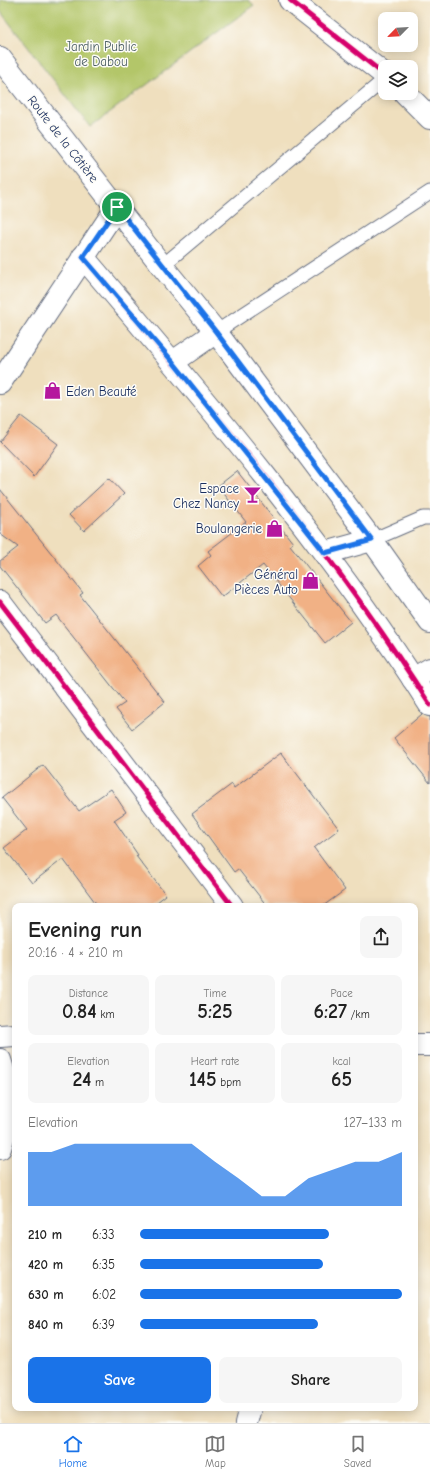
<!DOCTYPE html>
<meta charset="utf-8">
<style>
body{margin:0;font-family:"Comic Neue",sans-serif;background:#f6f6f6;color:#222;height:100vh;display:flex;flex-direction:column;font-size:15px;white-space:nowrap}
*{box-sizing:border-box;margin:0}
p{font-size:13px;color:#767676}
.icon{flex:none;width:22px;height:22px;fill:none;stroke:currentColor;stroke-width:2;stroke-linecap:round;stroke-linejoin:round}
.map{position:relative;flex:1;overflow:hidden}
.details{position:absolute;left:12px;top:903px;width:406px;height:508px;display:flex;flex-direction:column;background:#fff;border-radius:8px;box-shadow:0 2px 10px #0003}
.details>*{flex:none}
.needle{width:26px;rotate:246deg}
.controls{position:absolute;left:378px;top:12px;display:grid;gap:8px}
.controls a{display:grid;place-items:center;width:40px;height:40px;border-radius:8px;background:#fff;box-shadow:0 2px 10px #0003;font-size:20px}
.pin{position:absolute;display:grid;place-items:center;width:34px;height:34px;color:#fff;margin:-17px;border:2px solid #fff;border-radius:50%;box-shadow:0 1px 4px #0007}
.round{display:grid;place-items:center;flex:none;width:42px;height:42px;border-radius:8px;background:#f6f6f6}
.head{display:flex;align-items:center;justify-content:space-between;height:68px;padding:0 16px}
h1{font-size:22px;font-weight:700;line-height:30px}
.stats{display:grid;grid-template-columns:repeat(3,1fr);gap:6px;height:68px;padding:4px 16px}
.stats div{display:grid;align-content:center;border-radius:8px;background:#f6f6f6;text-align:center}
.stats b{font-size:20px;font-weight:700}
.stats small{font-size:11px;font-weight:400}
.stats p{font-size:11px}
.chart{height:112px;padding:8px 16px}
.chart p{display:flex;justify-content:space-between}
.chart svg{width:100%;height:72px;margin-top:4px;fill:#1a73e8;opacity:.7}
.button{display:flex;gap:8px;margin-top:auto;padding:8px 16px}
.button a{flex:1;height:46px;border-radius:8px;background:#1a73e8;color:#fff;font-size:16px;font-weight:700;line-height:46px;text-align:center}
.button a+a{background:#f6f6f6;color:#222}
ul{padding:0 16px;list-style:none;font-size:13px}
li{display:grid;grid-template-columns:64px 48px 1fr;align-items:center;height:30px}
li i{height:10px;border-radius:5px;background:#1a73e8}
.dock{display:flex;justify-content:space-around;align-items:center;height:56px;border-top:1px solid #e0e0e0;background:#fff;font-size:11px;color:#767676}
.dock a{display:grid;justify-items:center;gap:2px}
.dock .on{color:#1a73e8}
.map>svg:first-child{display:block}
.green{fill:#b3c669;stroke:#677a64}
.building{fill:#f1b185}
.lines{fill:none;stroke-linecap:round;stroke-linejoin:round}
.lane-casing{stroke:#656d80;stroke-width:15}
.street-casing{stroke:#656d80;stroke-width:24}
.primary-casing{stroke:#656d80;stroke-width:24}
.lane{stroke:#fff;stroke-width:13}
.street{stroke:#fff;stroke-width:22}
.primary{stroke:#fff;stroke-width:22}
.cycleway-casing{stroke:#fdfcf7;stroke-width:8}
.cycleway{stroke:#d6006c;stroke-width:5}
.route-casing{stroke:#fff;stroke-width:8}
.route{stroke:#1a73e8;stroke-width:5}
.labels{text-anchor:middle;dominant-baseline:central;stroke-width:3;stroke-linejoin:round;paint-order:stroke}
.park-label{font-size:13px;fill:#495c61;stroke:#fdfcf7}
.street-label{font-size:13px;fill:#1b2f5e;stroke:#fdfcf7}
.poi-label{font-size:13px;fill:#1b2f5e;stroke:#fdfcf7;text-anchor:end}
</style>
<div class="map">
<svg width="430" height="1423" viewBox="0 0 430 1423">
<rect width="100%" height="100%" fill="#fdfcf7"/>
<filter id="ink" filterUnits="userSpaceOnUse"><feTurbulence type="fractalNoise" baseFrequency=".025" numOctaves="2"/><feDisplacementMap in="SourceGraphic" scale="8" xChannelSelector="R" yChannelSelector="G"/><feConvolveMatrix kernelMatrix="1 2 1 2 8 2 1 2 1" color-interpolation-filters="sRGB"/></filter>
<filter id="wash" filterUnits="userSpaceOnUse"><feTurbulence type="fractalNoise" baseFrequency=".012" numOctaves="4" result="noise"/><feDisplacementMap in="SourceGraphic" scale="16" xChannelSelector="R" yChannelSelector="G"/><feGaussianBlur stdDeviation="0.9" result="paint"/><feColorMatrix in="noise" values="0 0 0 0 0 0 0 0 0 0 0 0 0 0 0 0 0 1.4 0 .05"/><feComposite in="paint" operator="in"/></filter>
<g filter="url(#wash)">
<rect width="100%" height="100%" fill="#efdfbe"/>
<polygon class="green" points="0,0 248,0 254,5 90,127 0,11"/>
<g id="blocks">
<g class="building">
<polygon points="21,416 58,444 34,477 0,442"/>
<polygon points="237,471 293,543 290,545 351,622 325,643 263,565 222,597 198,566 211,555 208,551 246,522 218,486"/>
<polygon points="109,478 124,494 84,531 69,515"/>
<polygon points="0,489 83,593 80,595 165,702 132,729 116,709 125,703 56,615 45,623 0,566 0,561 18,547 0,534"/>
<polygon points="422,714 430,717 430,783 394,738"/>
<polygon points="281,753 339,829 314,848 345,890 323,906 267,906 238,869 234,872 192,814 232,784 234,788"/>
<polygon points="43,765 79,811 111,789 126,812 114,820 138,855 136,856 166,895 152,906 98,906 63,859 32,883 4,848 27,830 2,798"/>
</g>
</g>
</g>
<g filter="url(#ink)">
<use href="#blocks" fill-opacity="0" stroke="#656d80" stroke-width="1"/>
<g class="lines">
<defs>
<g id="lane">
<polyline points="162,266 385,79"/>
<polyline points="216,332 430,192"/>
<polyline points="372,540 423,518 430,518"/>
</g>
<g id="street">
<polyline points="290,0 385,75"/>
<polyline points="405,93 430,118"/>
<path d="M83,257c122,143 246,289 347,448"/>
<polyline points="173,362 216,332"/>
<polyline points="0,383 117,207"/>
<polyline points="325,553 372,540"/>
<polyline points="0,602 232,906"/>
<polyline points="413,679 430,669"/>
<polyline points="0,1036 15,1035"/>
<polyline points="415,1045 430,1045"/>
<polyline points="0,1060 7,1083 7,1125 0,1148"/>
<polyline points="246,1423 250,1408"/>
</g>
<polyline id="primary" points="0,58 162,266 216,332 372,540 430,622"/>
</defs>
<use href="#lane" class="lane-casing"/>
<use href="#street" class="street-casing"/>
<use href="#primary" class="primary-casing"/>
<use href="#lane" class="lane"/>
<use href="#street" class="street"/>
<use href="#primary" class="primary"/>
<defs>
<g id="cycleway">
<polyline points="290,0 385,75"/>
<path d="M83,257c122,143 246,289 347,448"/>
<polyline points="0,602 232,906"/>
</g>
</defs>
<use href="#cycleway" class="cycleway-casing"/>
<use href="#cycleway" class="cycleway"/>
</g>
</g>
<g class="lines" filter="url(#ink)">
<defs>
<polygon id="route" points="117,207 216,332 372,540 325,553 173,362 83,257"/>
</defs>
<use href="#route" class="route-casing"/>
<use href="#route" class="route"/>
</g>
<defs>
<symbol id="shop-bare" viewBox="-9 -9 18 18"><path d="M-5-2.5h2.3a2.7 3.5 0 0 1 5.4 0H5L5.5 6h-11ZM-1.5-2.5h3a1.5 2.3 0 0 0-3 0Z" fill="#b5179e" stroke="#fdfcf7" stroke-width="2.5" paint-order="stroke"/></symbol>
<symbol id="bar-bare" viewBox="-9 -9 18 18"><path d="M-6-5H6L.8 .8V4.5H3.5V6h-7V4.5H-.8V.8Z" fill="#b5179e" stroke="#fdfcf7" stroke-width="2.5" paint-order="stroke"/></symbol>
</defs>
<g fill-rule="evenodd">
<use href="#shop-bare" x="40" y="378" width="25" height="25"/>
<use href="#bar-bare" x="240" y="482" width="25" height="25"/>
<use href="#shop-bare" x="262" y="516" width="25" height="25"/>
<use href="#shop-bare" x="298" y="568" width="25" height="25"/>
</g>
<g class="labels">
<g class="park-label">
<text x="101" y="46">Jardin Public<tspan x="101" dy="15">de Dabou</tspan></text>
</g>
<g class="street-label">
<text transform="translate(63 139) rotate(52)">Route de la Côtière</text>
</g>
<g class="poi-label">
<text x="66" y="391" text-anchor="start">Eden Beauté</text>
<text x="239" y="488">Espace<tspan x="239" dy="15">Chez Nancy</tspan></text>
<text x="262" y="528">Boulangerie</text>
<text x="298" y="574">Général<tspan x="298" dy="15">Pièces Auto</tspan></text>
</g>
</g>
</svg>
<div class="controls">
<a><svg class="needle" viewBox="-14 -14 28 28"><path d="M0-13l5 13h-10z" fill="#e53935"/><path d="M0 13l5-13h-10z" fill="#767676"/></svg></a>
<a><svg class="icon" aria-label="layers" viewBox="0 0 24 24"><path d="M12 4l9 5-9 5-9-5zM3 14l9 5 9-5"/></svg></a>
</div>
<div class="pin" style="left:117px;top:207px;background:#1e9e55"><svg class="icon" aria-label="arrive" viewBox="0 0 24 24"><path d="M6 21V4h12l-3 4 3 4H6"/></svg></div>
<section class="details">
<div class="head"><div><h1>Evening run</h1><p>20:16 · 4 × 210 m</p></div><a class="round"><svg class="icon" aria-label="share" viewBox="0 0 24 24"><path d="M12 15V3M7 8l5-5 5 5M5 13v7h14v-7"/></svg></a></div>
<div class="stats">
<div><p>Distance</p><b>0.84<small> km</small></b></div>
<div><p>Time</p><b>5:25</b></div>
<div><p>Pace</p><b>6:27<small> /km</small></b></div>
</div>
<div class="stats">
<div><p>Elevation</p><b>24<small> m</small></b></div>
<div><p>Heart rate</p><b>145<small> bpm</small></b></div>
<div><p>kcal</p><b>65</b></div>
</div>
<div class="chart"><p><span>Elevation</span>127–133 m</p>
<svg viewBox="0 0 160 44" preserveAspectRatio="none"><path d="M0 44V11L10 11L20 6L30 6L40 6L50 6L60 6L70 6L80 17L90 27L100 38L110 38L120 27L130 22L140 17L150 17L160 11V44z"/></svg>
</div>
<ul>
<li><b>210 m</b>6:33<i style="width:72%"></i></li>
<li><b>420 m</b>6:35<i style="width:70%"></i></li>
<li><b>630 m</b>6:02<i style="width:100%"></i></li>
<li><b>840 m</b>6:39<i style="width:68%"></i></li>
</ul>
<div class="button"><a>Save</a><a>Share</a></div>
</section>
</div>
<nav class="dock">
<a class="on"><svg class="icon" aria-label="home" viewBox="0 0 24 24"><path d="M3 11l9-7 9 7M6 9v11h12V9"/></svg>Home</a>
<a><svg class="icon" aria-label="map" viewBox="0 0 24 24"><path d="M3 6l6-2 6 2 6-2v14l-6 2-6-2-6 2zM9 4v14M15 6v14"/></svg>Map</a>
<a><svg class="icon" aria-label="saved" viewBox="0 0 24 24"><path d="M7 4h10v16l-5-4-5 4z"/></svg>Saved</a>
</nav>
